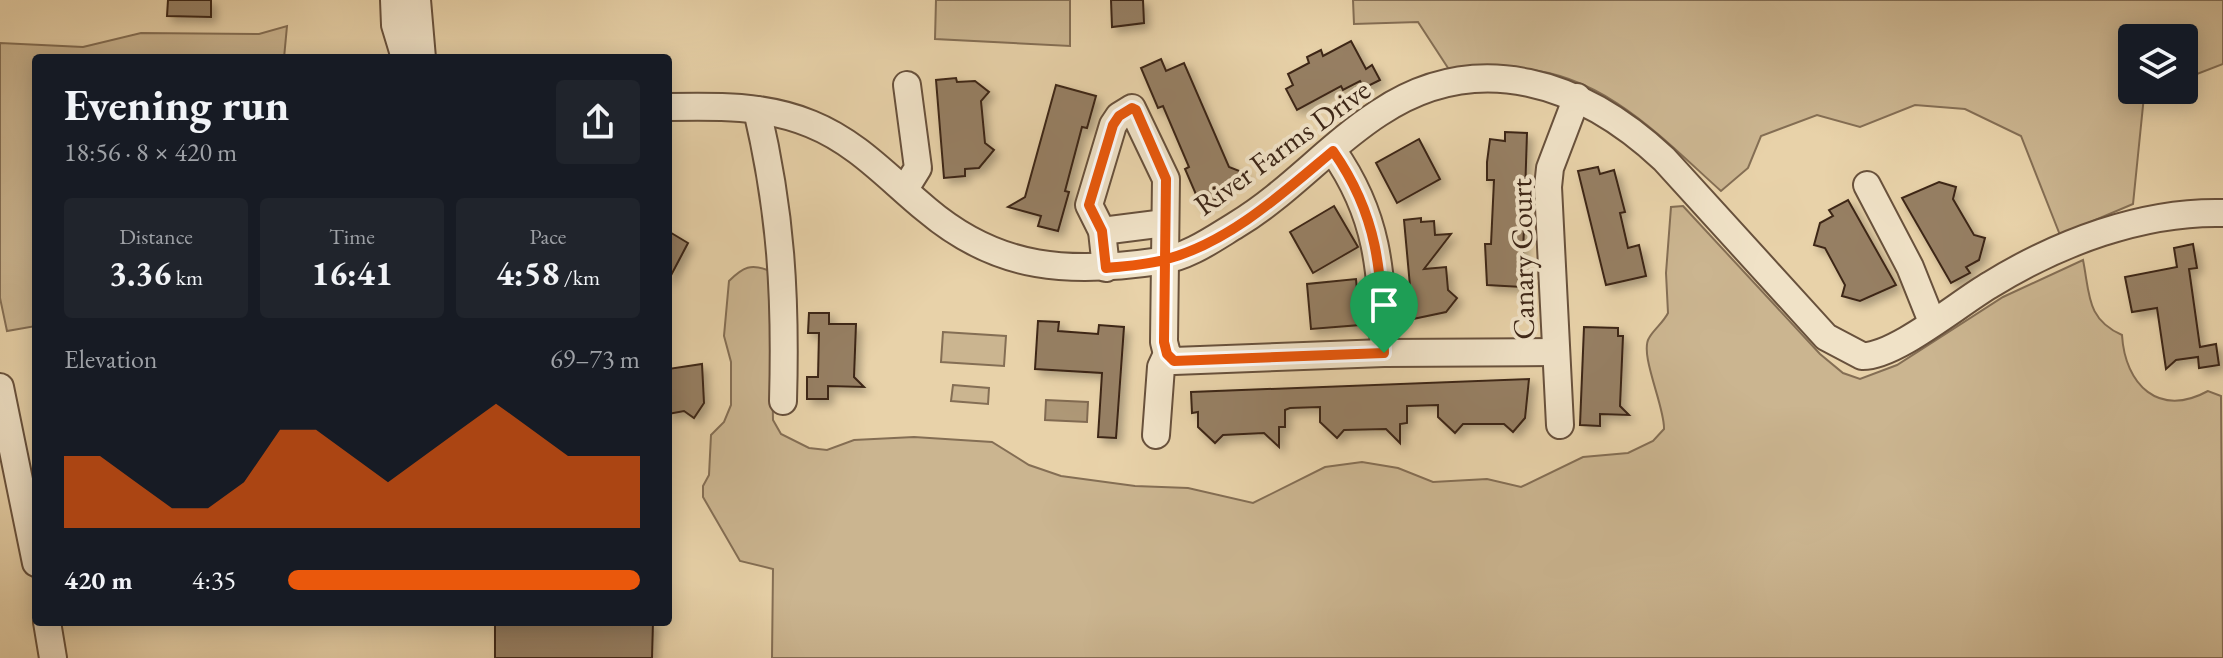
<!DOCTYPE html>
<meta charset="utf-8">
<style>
body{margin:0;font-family:"EB Garamond",serif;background:#20242c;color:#f1f3f6;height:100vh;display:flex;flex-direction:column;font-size:30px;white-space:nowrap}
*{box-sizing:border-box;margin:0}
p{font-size:26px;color:#9ea1a6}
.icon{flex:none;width:44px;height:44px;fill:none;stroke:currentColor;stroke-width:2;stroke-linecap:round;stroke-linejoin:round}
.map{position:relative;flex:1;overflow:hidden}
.drawer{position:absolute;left:32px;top:54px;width:640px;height:572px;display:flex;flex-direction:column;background:#171b24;border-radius:8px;box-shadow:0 4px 20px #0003}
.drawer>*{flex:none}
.buttons{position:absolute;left:2118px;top:24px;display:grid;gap:16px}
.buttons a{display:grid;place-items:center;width:80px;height:80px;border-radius:8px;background:#171b24;box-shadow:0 4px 20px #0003;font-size:40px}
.pin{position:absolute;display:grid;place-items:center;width:68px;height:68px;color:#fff;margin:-82px -34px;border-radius:50% 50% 50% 0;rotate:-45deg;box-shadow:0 0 8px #0007}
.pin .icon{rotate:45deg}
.round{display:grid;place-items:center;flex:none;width:84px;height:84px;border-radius:8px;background:#20242c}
.summary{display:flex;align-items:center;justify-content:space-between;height:136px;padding:0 32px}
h1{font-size:44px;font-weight:700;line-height:60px}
.stats{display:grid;grid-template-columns:repeat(3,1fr);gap:12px;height:136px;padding:8px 32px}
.stats div{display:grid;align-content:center;border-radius:8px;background:#20242c;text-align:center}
.stats b{font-size:34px;font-weight:700}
.stats small{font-size:22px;font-weight:400}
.stats p{font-size:22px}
.chart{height:224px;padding:16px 32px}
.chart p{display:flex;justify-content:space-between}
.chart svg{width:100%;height:144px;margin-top:8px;fill:#ea580c;opacity:.7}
ul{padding:0 32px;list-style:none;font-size:26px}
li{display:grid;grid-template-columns:128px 96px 1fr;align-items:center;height:60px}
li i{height:20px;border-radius:10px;background:#ea580c}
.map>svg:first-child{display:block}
.green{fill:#cbb590;stroke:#846e54;stroke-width:2}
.water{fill:#ae9877;stroke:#816a51;stroke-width:2}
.building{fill:#967f63;stroke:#3d2617;stroke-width:2;filter:url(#shadow)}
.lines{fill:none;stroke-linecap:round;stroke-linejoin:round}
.minor-casing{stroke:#68513c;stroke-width:30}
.minor{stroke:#f0e2c7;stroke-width:26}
.route-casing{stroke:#fff;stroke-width:16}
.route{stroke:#ea580c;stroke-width:10}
.labels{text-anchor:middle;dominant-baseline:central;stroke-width:8;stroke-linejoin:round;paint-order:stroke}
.street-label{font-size:30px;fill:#3d2617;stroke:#f0e2c7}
</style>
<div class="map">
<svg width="2223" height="658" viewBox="0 0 2223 658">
<defs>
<filter id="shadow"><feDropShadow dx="5" dy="5" stdDeviation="4" flood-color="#0004"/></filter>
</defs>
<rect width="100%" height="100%" fill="#e8d2a9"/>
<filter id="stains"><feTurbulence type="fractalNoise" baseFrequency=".0025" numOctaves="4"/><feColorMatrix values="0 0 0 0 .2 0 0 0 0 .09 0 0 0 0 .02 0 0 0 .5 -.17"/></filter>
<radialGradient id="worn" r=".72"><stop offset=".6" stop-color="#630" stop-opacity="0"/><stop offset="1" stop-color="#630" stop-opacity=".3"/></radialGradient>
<g class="green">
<polygon points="936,0 1070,0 1070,46 935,39"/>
<path d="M1353,0h870v64l-39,15v-41h-52v52h27l-15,6 -11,108 -73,31 -39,-99 -56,-27 -50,-4 -55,22 -43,-12 -56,21 -13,32 -27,23c-58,-52 -119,-119 -203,-122 -22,-1 -45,2 -68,2l-32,-49 -64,2z"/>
<polygon points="287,26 284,58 36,58 36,326 7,331 0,298 0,43 83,47 141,33 259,34"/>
<path d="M1683,206l137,148 23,19 17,6 37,-14 106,-68 80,-37c7,34 3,59 39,75 3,50 37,83 86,56l13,5 2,262h-1451l1,-89 -33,-8 -37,-64v-11l6,-11 2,-40 13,-13 7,-17v-43l-7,-26 5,-55c14,-14 22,-18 41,-10l3,149 8,14 28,14 18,2 27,-10 60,-3 78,5 37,23 32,11 74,10 53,2 65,15 72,-36 37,-5 36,6 35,14 54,-3 34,8 62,-30 45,-4 25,-12 11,-12c1,-22 -25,-75 -15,-91 5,-9 14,-15 19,-25l-2,-40 5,-66z"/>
<polygon points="943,332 1006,336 1004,366 941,362"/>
<polygon points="953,385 989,388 988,404 951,401"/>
</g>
<polygon class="water" points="1046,400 1088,402 1087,422 1045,420"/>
<g class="building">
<polygon points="168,0 211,0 211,17 167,16"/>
<polygon points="1111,0 1143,0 1144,23 1112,27"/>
<polygon points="1351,41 1366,69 1372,65 1380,80 1364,88 1360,81 1343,90 1341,86 1297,110 1286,89 1293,85 1288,74 1309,63 1307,57 1321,50 1323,56"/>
<polygon points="1161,59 1166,71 1184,63 1229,167 1247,174 1216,188 1220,198 1201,206 1185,169 1189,167 1163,106 1158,108 1141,68"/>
<polygon points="956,78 957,82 975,81 989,92 981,101 985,143 994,150 979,168 965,169 965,176 944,178 936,80"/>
<polygon points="1056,85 1096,96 1087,128 1082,127 1065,191 1069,192 1058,231 1038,226 1041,216 1008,207 1025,197"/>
<polygon points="1505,132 1527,133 1522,287 1487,285 1485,244 1491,244 1494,180 1487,180 1487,162 1490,139 1505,141"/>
<polygon points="1419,139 1440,179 1397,203 1376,163"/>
<polygon points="1598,167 1600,174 1614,170 1625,212 1620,213 1628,248 1639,245 1646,276 1606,285 1578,171"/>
<polygon points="1939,182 1956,187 1953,199 1974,235 1985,238 1979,260 1966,267 1970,273 1951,283 1902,198"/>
<polygon points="1848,200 1896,285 1860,301 1842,296 1845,285 1825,248 1814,245 1820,223 1833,216 1829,210"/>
<polygon points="1334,206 1358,247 1313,273 1290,232"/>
<polygon points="1421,218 1421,222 1434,221 1435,235 1451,234 1424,269 1446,267 1448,290 1457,298 1446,312 1413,319 1404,220"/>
<polygon points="668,231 688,243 668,281"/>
<polygon points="2193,244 2197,268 2189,269 2200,347 2216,344 2219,365 2199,368 2198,357 2176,360 2166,369 2157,308 2132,312 2125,277 2177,267 2174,248"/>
<polygon points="1356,279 1360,325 1311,329 1307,284"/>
<polygon points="809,313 829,313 829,324 856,324 854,377 864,387 828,386 828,399 807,399 807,377 818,377 819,333 808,333"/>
<polygon points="1038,321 1059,322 1058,331 1098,334 1099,325 1124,327 1116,438 1098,437 1102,373 1035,369"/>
<polygon points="1584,327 1618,328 1618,336 1623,336 1620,406 1629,415 1600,414 1600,426 1580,425"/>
<polygon points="702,364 704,403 694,418 684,411 668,414 668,369"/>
<polygon points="1529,379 1525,418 1513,432 1504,424 1463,424 1455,433 1438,417 1438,405 1407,406 1407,423 1400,424 1400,443 1386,429 1344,430 1337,438 1320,422 1320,407 1290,408 1285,410 1285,427 1279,427 1279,447 1264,433 1223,435 1215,443 1198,427 1198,412 1192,413 1191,392"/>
<polygon points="495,622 653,622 652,658 495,658"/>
</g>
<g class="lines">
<defs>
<g id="minor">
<polyline points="394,0 395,25 405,58"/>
<polyline points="417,0 422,58"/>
<path d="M668,107c48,-1 98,-2 143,17 47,19 78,55 116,86 72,61 144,64 233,51 28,-4 53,-22 76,-36 53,-32 92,-79 143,-112 99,-66 204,-30 285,46l162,178 36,19c33,1 97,-53 128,-71 68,-42 152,-74 233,-72"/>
<path d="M757,110c24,102 29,185 26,291"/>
<path d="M1333,151c47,67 48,122 51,202"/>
<polyline points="1867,185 1910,267 1932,322"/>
<polyline points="905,189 918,168 907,85"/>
<polyline points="1102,231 1165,223"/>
<polyline points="1106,268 1102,231 1089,205 1113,125 1119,116 1132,108 1166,179 1164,342 1167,354 1174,361 1384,353 1555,352"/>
<polyline points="0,387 36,563"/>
<polyline points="1560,425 1548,187 1550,168 1577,97"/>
<polyline points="1156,435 1161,367 1167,354"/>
<polyline points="47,622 53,658"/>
</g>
</defs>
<use href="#minor" class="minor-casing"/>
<use href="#minor" class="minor"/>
</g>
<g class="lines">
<defs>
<path id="route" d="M1384,353c-3,-79 -4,-135 -51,-202 -49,41 -103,91 -166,108 -19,6 -41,7 -61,9l-4,-37 -13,-26 24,-80 6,-9 13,-8 4,2 30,69 -2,163 3,12 7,7 210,-8"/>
</defs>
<use href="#route" class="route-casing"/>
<use href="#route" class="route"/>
</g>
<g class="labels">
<g class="street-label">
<text transform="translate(1282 147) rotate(-36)">River Farms Drive</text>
<text transform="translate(1522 259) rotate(-91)">Canary Court</text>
</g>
</g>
<rect width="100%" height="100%" filter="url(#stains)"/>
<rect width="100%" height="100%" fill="url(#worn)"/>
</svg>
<div class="buttons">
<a><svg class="icon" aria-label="layers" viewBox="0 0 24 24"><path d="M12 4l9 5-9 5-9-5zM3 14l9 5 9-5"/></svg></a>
</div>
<div class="pin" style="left:1384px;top:353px;background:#1e9e55"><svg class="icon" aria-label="arrive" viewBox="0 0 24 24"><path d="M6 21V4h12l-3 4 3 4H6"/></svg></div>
<section class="drawer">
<div class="summary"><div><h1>Evening run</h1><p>18:56 · 8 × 420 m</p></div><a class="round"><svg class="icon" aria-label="share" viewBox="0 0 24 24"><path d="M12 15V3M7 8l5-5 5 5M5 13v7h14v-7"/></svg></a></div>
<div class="stats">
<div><p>Distance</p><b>3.36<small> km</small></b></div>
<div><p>Time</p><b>16:41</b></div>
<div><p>Pace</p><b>4:58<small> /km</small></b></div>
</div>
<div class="chart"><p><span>Elevation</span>69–73 m</p>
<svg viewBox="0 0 160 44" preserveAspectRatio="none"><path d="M0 44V22L10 22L20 30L30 38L40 38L50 30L60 14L70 14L80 22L90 30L100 22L110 14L120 6L130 14L140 22L150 22L160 22V44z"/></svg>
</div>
<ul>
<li><b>420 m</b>4:35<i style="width:100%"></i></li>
</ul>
</section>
</div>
